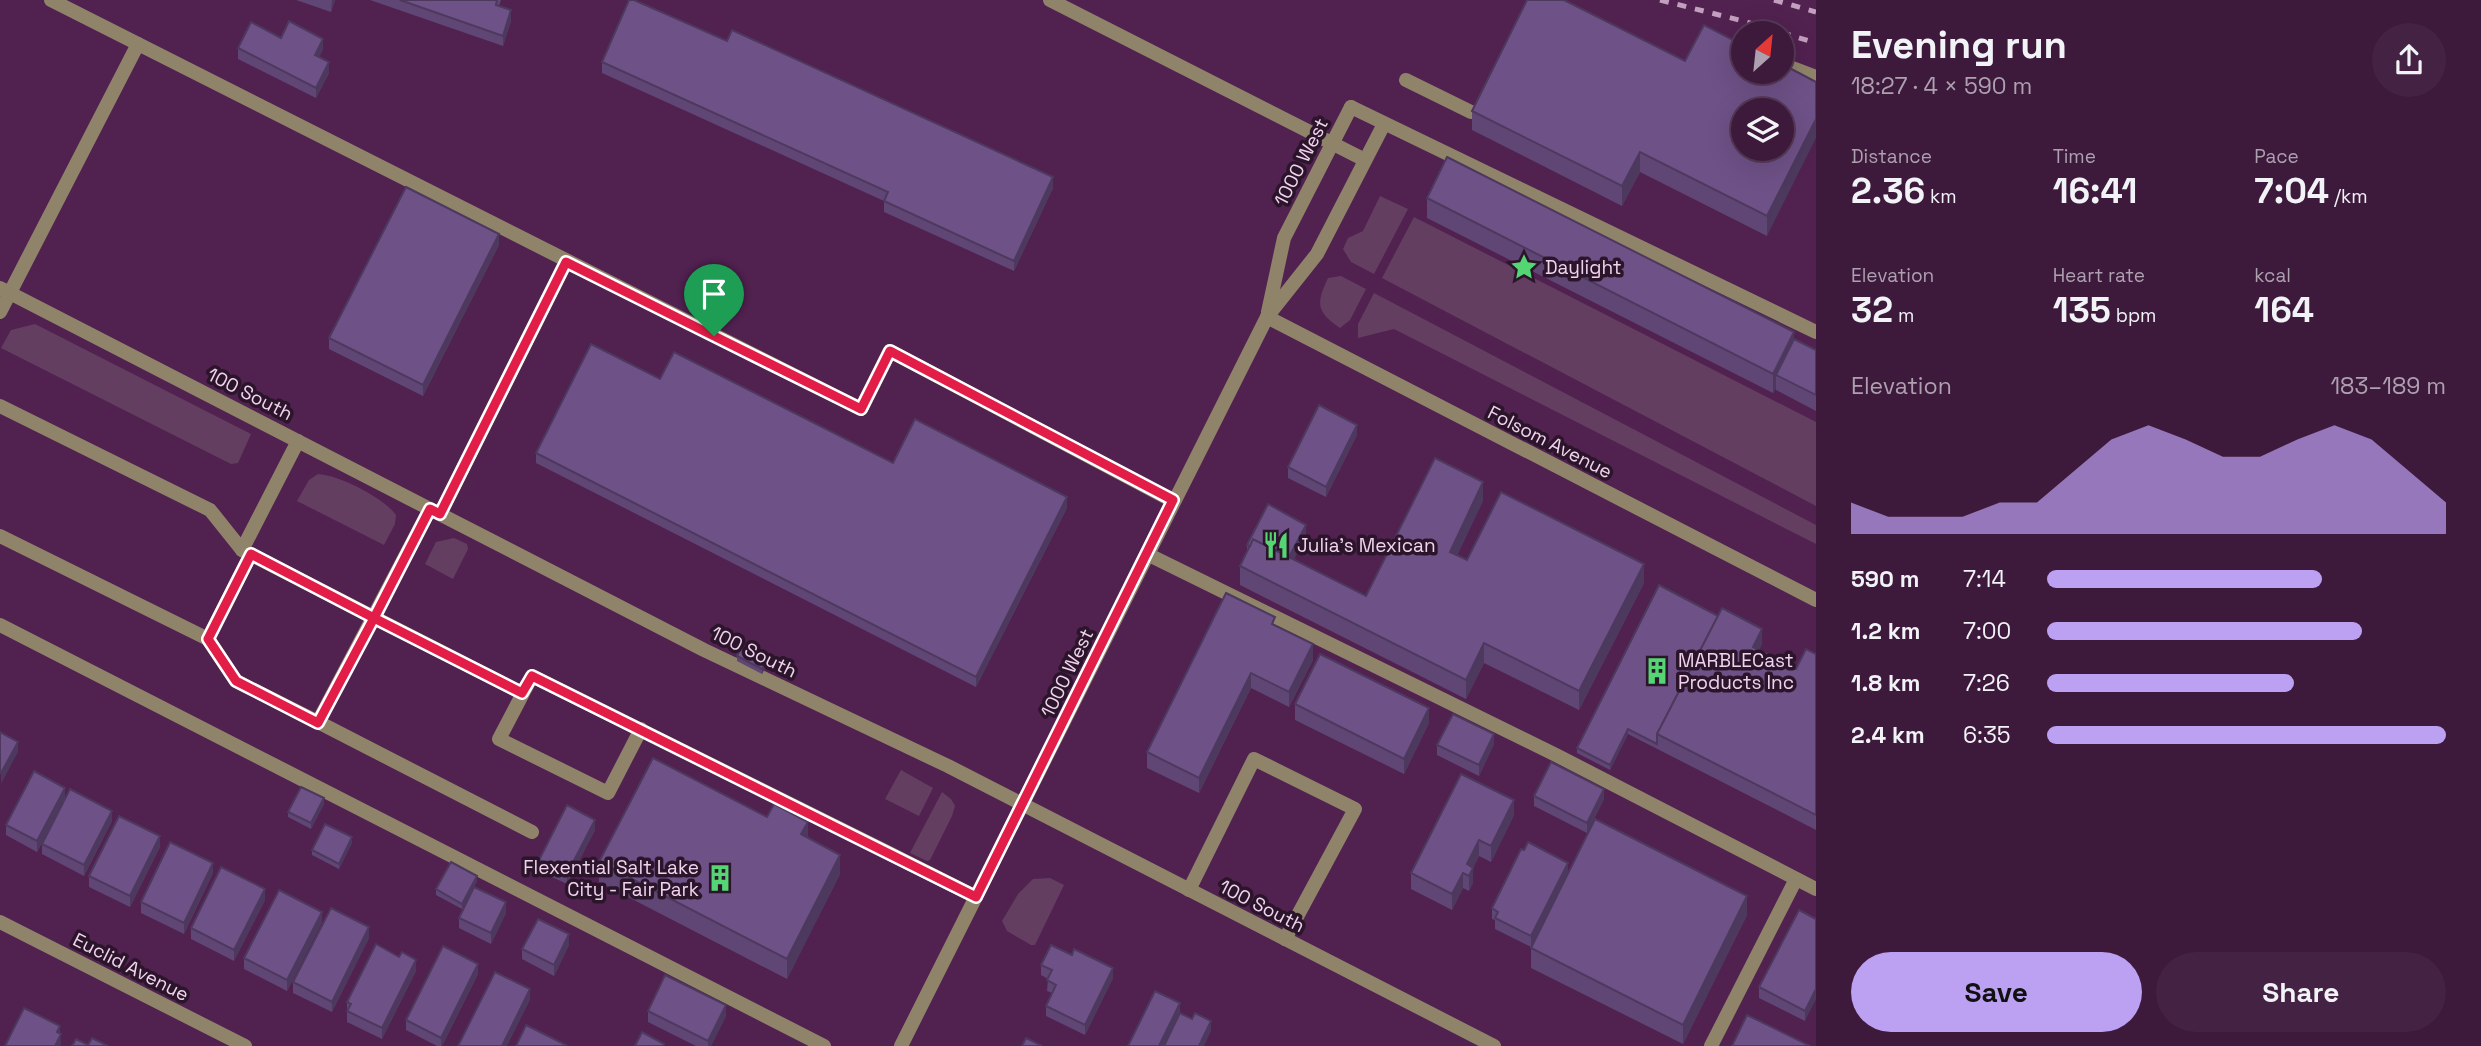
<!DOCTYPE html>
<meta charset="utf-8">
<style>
body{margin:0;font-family:"Space Grotesk",sans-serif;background:#442243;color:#f1f3f6;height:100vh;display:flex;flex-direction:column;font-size:26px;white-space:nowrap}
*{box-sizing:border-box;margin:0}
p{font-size:23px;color:#ada0af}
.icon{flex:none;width:38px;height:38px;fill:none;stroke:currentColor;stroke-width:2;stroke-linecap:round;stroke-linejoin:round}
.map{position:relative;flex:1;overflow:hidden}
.side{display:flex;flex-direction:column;background:#3d193c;width:665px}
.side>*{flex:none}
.needle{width:46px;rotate:27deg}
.buttons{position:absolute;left:1731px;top:21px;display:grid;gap:14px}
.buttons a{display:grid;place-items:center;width:63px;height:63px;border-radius:50%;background:#3d193c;box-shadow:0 7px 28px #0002,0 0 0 2px #563856;font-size:35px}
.pin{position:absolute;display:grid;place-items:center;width:60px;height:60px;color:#fff;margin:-72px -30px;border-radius:50% 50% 50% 0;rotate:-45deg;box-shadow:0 0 7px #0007}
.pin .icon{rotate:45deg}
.round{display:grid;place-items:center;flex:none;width:74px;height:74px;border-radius:37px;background:#442243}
.overview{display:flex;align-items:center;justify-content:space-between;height:119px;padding:0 35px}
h1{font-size:38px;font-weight:600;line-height:52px}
.stats{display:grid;grid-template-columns:repeat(3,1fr);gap:10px;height:119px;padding:7px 35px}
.stats div{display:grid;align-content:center}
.stats b{font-size:35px;font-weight:600}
.stats small{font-size:19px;font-weight:400}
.stats p{font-size:19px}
.chart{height:196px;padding:14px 35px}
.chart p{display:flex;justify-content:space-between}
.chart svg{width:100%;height:126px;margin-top:7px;fill:#bca0f2;opacity:.7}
.button{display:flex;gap:14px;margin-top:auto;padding:14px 35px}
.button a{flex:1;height:80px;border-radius:42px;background:#bca0f2;color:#111;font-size:28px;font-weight:600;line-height:80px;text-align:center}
.button a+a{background:#442243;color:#f1f3f6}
ul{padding:0 35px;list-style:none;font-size:23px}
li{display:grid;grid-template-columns:112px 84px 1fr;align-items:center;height:52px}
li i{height:18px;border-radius:9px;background:#bca0f2}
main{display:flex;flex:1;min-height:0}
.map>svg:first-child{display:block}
.green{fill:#633e61}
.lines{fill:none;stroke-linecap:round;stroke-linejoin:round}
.service{stroke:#8f8469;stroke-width:14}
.minor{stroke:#8f8469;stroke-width:14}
.tertiary{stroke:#8f8469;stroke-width:14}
.rail{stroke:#c29ebf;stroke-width:5;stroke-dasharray:9 9;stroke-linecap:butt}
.wall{fill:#5f4674}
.shaded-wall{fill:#4d395e}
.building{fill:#6e5187;stroke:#4d395e;stroke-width:2;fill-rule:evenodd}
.route-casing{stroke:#fff;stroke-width:14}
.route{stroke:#e11d48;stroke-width:9}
.labels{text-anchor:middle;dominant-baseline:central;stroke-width:7;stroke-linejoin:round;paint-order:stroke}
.street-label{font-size:19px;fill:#f1d3ee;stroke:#2b152a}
.poi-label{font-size:19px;fill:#f1d3ee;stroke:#2b152a;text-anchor:start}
</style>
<main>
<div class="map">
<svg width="1816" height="1046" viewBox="0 0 1816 1046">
<rect width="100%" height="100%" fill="#512150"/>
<g class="green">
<polygon points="1380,196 1408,209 1374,274 1351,262 1343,249 1348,238 1363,231"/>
<polygon points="1414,217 1816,422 1816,506 1382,278"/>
<path d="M1341,276l25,13 -16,31 -10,8c-24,-16 -24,-25 -12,-50z"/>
<polygon points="1374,293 1816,525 1816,544 1394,329 1358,338 1358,324"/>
<polygon points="35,324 251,434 238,463 231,464 1,348 11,330"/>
<path d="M318,474c21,1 66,24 78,41l-1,9 -11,21 -87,-44 12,-21z"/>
<polygon points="454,538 467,544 468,549 453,579 425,564 436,542"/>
<polygon points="901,770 933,788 919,816 885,799"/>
<polygon points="942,792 951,799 955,806 952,816 930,860 927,861 910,853"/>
<polygon points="1050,878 1064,885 1035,945 1031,945 1007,931 1002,921 1018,894 1033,879"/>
</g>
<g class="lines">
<g class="service">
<polyline points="51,0 861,409 890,351 1173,501"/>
<polyline points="1050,0 1365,160"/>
<polyline points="1782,64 1816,77"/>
<polyline points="1406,80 1471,112"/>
<polyline points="1351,107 1816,332"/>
<polyline points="0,312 138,44"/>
<polyline points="0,406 210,510 242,550 522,693"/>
<polyline points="440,514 566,262"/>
<polyline points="0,536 208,639 251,554"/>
<polyline points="242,550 298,441"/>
<polyline points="1147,554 1556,755 1816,889"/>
<polyline points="0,625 824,1046"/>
<polyline points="208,639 236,681 318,722 430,509"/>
<polyline points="318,722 532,832"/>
<polyline points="641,729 608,793 499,739 532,676 887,852 976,897"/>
<polyline points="1189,890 1254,759 1355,809 1285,939"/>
<polyline points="1711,1046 1796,879"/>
</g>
<g class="minor">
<polyline points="0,288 704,650 948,766 1494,1046"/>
<polyline points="1267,317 1816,600"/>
<polyline points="0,922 245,1046"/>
</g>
<g class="tertiary">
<polyline points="1268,312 1284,238 1351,107"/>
<polyline points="901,1046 1267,317 1317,254 1384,124"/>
</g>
<g class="rail">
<polyline points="1660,0 1743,21 1816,43"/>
<polyline points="1774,0 1816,12"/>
</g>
</g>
<g class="wall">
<polygon points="296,0 335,0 331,12"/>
<polygon points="370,0 501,0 499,6 511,21 503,46"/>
<polygon points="281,38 323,49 319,57 329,73 316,98 238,59 238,48"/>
<polygon points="1685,61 1782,72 1767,236 1640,172 1622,206 1472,130 1472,111"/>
<polygon points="602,62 1053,188 1014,271 884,212 884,201 602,73"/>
<polygon points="1427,198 1794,339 1816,350 1816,411 1776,390 1776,388 1773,393 1427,218"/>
<polygon points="499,245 423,396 329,349 329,338"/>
<polygon points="660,379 893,463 1067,508 976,687 536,463 536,453"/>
<polygon points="1357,435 1326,497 1288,478 1288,467"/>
<polygon points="1483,501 1457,555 1467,560 1644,583 1579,710 1484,663 1466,699 1240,585 1240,566 1247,552 1247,545 1306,535 1294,559 1366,596"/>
<polygon points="1275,625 1313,660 1289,707 1251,688 1199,793 1147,768 1147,752"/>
<polygon points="1762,644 1759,650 1796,669 1816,654 1816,830 1628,734 1610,770 1577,753 1577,748"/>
<polygon points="737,656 767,664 762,674 737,661"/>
<polygon points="1295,704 1429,723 1404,774 1295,720"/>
<polygon points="1494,744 1479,776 1437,755 1437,745"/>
<polygon points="1534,796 1604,799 1587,833 1534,806"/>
<polygon points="65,797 112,821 84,876 42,854 42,844 49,830 37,852 6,835 6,825"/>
<polygon points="324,804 311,829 288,817 288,812"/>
<polygon points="1514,815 1491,862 1479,856 1473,868 1473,883 1469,891 1463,888 1452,910 1411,889 1411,873"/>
<polygon points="595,830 567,884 539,871 539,860"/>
<polygon points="808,837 840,874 787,979 599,882 599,862"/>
<polygon points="352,843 339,869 312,855 312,850"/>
<polygon points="160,847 130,907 89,887 89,876"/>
<polygon points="213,873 184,934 141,913 141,902"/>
<polygon points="1568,873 1747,915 1683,1044 1531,968 1531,947 1495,929 1495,920 1492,919 1492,908"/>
<polygon points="477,881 462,909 436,895 436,889"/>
<polygon points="265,900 234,961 191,939 191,928"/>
<polygon points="506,913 491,944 459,928 459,918"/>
<polygon points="1816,919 1805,1021 1759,998 1759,987"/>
<polygon points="322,922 287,991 244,969 244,958"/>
<polygon points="369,938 332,1012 293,993 293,982"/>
<polygon points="569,945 554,976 522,959 522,949"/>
<polygon points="1041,965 1113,978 1085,1035 1046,1016 1046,1006 1052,993 1047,991 1048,979 1041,975"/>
<polygon points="416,971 382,1039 347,1022 347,1002"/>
<polygon points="478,974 442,1046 437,1046 406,1030 406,1020"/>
<polygon points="648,1011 726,1016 711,1046 696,1046 648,1022"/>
</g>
<g class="shaded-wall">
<polygon points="332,0 335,0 331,12"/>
<polygon points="511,10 511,21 503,46 503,36"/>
<polygon points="323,39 323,49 315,65 315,55"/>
<polygon points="329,62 329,73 316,98 316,88"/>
<polygon points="1816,119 1816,138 1767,236 1767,216"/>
<polygon points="1640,152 1640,172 1622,206 1622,186"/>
<polygon points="1053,177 1053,188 1014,271 1014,261"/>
<polygon points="499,234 499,245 423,396 423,385"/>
<polygon points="1794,332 1794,352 1776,375 1776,388 1773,393 1773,374"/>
<polygon points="1357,425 1357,435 1326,497 1326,487"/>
<polygon points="1483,482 1483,501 1450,571 1450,552"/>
<polygon points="1067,497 1067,508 976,687 976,677"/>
<polygon points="1306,525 1306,535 1286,575 1286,564"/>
<polygon points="1644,564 1644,583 1579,710 1579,691"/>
<polygon points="1762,629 1762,644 1753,662 1753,647"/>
<polygon points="1484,643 1484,663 1466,699 1466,680"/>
<polygon points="1313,644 1313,660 1289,707 1289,692"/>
<polygon points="767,659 767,664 762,674 762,669"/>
<polygon points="1251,673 1251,688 1199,793 1199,778"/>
<polygon points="1429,708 1429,723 1404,774 1404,759"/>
<polygon points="1628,729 1628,734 1610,770 1610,765"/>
<polygon points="1494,734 1494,744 1479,776 1479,765"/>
<polygon points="18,742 18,752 1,784 1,773"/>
<polygon points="65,788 65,798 37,852 37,841"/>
<polygon points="1604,789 1604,799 1587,833 1587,823"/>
<polygon points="324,798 324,804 311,829 311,823"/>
<polygon points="1514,800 1514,815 1491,862 1491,846"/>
<polygon points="112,811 112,821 84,876 84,865"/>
<polygon points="595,820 595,830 567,884 567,874"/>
<polygon points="808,822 808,841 801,834"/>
<polygon points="160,836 160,847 130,907 130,896"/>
<polygon points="352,837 352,843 339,869 339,864"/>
<polygon points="1479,840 1479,856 1469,876 1467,864"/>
<polygon points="840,855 840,874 787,979 787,959"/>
<polygon points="213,863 213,873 184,934 184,923"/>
<polygon points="1568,863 1568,873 1531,947 1531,936"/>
<polygon points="1473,868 1473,883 1469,891 1469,876"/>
<polygon points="1463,873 1463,888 1452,910 1452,894"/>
<polygon points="477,876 477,881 462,909 462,904"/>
<polygon points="265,889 265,900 234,961 234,950"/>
<polygon points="1747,896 1747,915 1683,1044 1683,1025"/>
<polygon points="506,902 506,913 491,944 491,933"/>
<polygon points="322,912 322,922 287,991 287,980"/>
<polygon points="369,927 369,938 332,1012 332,1002"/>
<polygon points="569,934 569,945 554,976 554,965"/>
<polygon points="416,960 416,971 382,1039 382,1028"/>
<polygon points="478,964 478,974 442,1046 441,1046 441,1038"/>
<polygon points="1113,968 1113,978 1085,1035 1085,1025"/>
<polygon points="530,989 530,1000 507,1046 502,1046"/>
<polygon points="1816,989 1816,999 1805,1021 1805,1011"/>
<polygon points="1180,1003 1180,1013 1164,1046 1159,1046"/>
<polygon points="726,1005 726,1016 711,1046 708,1046 708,1041"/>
<polygon points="1211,1021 1211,1031 1204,1046 1199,1046"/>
<polygon points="60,1026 61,1045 60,1046 55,1046 57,1032"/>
</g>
<g class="building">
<polygon points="400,0 497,0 496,5 511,10 503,36"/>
<polygon points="629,0 634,0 727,41 732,30 1053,177 1014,261 884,201 888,192 602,62"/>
<path d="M1527,0h37l121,61 19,-36 39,20v27h39v-8l34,18v37l-49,97 -127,-64 -18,34 -150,-75zM1743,110h39v39h-39z"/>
<polygon points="289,21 323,39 315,55 329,62 316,88 238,48 251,22 281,38"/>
<polygon points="1447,157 1794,332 1773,374 1427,198"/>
<polygon points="406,187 499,234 423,385 329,338"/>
<polygon points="1794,339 1816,350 1816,395 1776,375"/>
<polygon points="591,344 660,379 674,352 893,463 915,419 1067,497 976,677 536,453"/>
<polygon points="1319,405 1357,425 1326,487 1288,467"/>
<polygon points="1435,458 1483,482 1450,552 1467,560 1501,492 1644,564 1579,691 1484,643 1466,680 1240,566 1253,539 1366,596"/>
<polygon points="1268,504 1306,525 1289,557 1253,539 1250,546 1247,545"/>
<polygon points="1659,585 1718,616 1657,734 1657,744 1628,729 1610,765 1577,748"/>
<polygon points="1226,593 1275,617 1272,624 1313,644 1289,692 1251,673 1199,778 1147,752"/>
<polygon points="1722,608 1762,629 1753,647 1796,669 1806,649 1816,654 1816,815 1657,734"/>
<polygon points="742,646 767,659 762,669 737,656"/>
<polygon points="1320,654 1429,708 1404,759 1295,704"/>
<polygon points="1453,714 1494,734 1479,765 1437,745"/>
<polygon points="0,732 18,742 1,773 0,773"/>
<polygon points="653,758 767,817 774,804 808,822 801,834 840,855 787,959 599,862"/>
<polygon points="1551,762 1604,789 1587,823 1534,796"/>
<polygon points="34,771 65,788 37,841 6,825"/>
<polygon points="1461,774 1514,800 1491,846 1479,840 1467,864 1473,868 1469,876 1463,873 1452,894 1411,873"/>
<polygon points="301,787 324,798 311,823 288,812"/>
<polygon points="70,789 112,811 84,865 42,844"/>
<polygon points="567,805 595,820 567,874 539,860"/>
<polygon points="119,816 160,836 130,896 89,876"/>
<polygon points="1595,819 1747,896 1683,1025 1531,948"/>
<polygon points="325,824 352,837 339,864 312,850"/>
<polygon points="170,842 213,863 184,923 141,902"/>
<polygon points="1528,842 1568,863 1531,936 1495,918 1498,912 1492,908 1521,849 1524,850"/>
<polygon points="451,862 477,876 462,904 436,889"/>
<polygon points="221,867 265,889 234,950 191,928"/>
<polygon points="474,887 506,902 491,933 459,918"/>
<polygon points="279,890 322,912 287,980 244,958"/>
<polygon points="331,908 369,927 332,1002 293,982"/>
<polygon points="1799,910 1816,919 1816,989 1805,1011 1759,987"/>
<polygon points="538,919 569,934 554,965 522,949"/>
<polygon points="376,944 399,957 402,952 416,960 382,1028 347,1011 351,1004 347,1002"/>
<polygon points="1051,945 1072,955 1074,949 1113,968 1085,1025 1046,1006 1056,985 1047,980 1052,970 1041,965"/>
<polygon points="443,946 478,964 441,1038 406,1020"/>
<polygon points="495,972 530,989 502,1046 458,1046"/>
<polygon points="665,975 726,1005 708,1041 648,1011"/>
<polygon points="1155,991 1180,1003 1159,1046 1128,1046"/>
<polygon points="24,1008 60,1026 57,1032 61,1034 55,1046 5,1046"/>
<polygon points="1180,1013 1192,1019 1195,1013 1211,1021 1199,1046 1164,1046"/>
<polygon points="1747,1015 1810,1046 1732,1046"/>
<polygon points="526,1025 566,1045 565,1046 516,1046"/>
<polygon points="642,1032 664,1044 663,1046 635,1046"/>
<polygon points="92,1038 108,1046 72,1046 76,1039 88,1045"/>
<polygon points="1026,1038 1042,1046 1022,1046"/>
</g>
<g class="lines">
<defs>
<polyline id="route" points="714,336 566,262 440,514 430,509 374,618 251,554 208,639 236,681 318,723 374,618 522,693 532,676 976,897 1173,500 890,351 861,409 714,336"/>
</defs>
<use href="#route" class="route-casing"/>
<use href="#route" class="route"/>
</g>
<defs>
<symbol id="sight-bare" viewBox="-9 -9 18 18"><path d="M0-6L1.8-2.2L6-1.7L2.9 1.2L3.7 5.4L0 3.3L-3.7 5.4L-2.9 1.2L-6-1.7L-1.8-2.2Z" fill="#53d673" stroke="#2b152a" stroke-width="2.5" paint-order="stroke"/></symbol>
<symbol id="restaurant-bare" viewBox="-9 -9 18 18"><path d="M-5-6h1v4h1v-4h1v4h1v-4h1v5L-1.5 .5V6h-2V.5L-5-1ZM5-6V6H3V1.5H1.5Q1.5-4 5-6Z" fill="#53d673" stroke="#2b152a" stroke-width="2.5" paint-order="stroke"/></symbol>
<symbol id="building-bare" viewBox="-9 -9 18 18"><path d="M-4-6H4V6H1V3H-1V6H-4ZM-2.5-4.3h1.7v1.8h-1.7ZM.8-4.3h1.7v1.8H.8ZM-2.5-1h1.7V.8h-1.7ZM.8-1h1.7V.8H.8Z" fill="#53d673" stroke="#2b152a" stroke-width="2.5" paint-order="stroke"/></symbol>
</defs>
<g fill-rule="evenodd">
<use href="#sight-bare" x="1505" y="248" width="38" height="38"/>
<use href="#restaurant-bare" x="1257" y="526" width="38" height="38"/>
<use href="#building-bare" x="1638" y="652" width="38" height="38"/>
<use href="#building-bare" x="701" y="859" width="38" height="38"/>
</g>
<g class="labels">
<g class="street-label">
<text transform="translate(1301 162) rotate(-63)">1000 West</text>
<text transform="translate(250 394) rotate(27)">100 South</text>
<text transform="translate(1550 442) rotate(27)">Folsom Avenue</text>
<text transform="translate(754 652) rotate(26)">100 South</text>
<text transform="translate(1067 673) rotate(-64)">1000 West</text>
<text transform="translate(1262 906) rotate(27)">100 South</text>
<text transform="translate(131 967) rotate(27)">Euclid Avenue</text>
</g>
<g class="poi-label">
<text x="1545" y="267">Daylight</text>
<text x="1297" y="545">Julia's Mexican</text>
<text x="1678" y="660">MARBLECast<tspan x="1678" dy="22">Products Inc</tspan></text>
<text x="699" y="867" text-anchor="end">Flexential Salt Lake<tspan x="699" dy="22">City - Fair Park</tspan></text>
</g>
</g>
</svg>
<div class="buttons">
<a><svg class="needle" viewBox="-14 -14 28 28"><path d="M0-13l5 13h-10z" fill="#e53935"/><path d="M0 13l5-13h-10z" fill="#ada0af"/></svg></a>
<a><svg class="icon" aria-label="layers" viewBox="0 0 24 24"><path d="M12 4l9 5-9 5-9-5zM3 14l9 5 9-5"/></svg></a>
</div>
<div class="pin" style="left:714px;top:336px;background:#1e9e55"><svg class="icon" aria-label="arrive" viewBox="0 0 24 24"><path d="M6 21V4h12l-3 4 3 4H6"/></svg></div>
</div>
<section class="side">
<div class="overview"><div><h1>Evening run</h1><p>18:27 · 4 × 590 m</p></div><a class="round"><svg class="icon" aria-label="share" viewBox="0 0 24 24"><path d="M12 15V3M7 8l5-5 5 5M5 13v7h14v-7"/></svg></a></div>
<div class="stats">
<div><p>Distance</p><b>2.36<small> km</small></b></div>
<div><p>Time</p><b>16:41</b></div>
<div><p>Pace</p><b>7:04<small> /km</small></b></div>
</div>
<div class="stats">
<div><p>Elevation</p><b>32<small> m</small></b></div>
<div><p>Heart rate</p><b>135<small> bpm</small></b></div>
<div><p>kcal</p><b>164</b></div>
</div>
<div class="chart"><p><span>Elevation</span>183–189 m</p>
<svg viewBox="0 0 160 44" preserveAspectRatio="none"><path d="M0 44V33L10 38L20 38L30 38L40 33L50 33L60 22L70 11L80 6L90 11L100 17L110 17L120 11L130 6L140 11L150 22L160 33V44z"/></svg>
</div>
<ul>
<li><b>590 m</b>7:14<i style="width:69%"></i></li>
<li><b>1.2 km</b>7:00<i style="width:79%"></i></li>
<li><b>1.8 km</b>7:26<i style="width:62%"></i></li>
<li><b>2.4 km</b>6:35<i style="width:100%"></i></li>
</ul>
<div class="button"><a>Save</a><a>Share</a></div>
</section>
</main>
